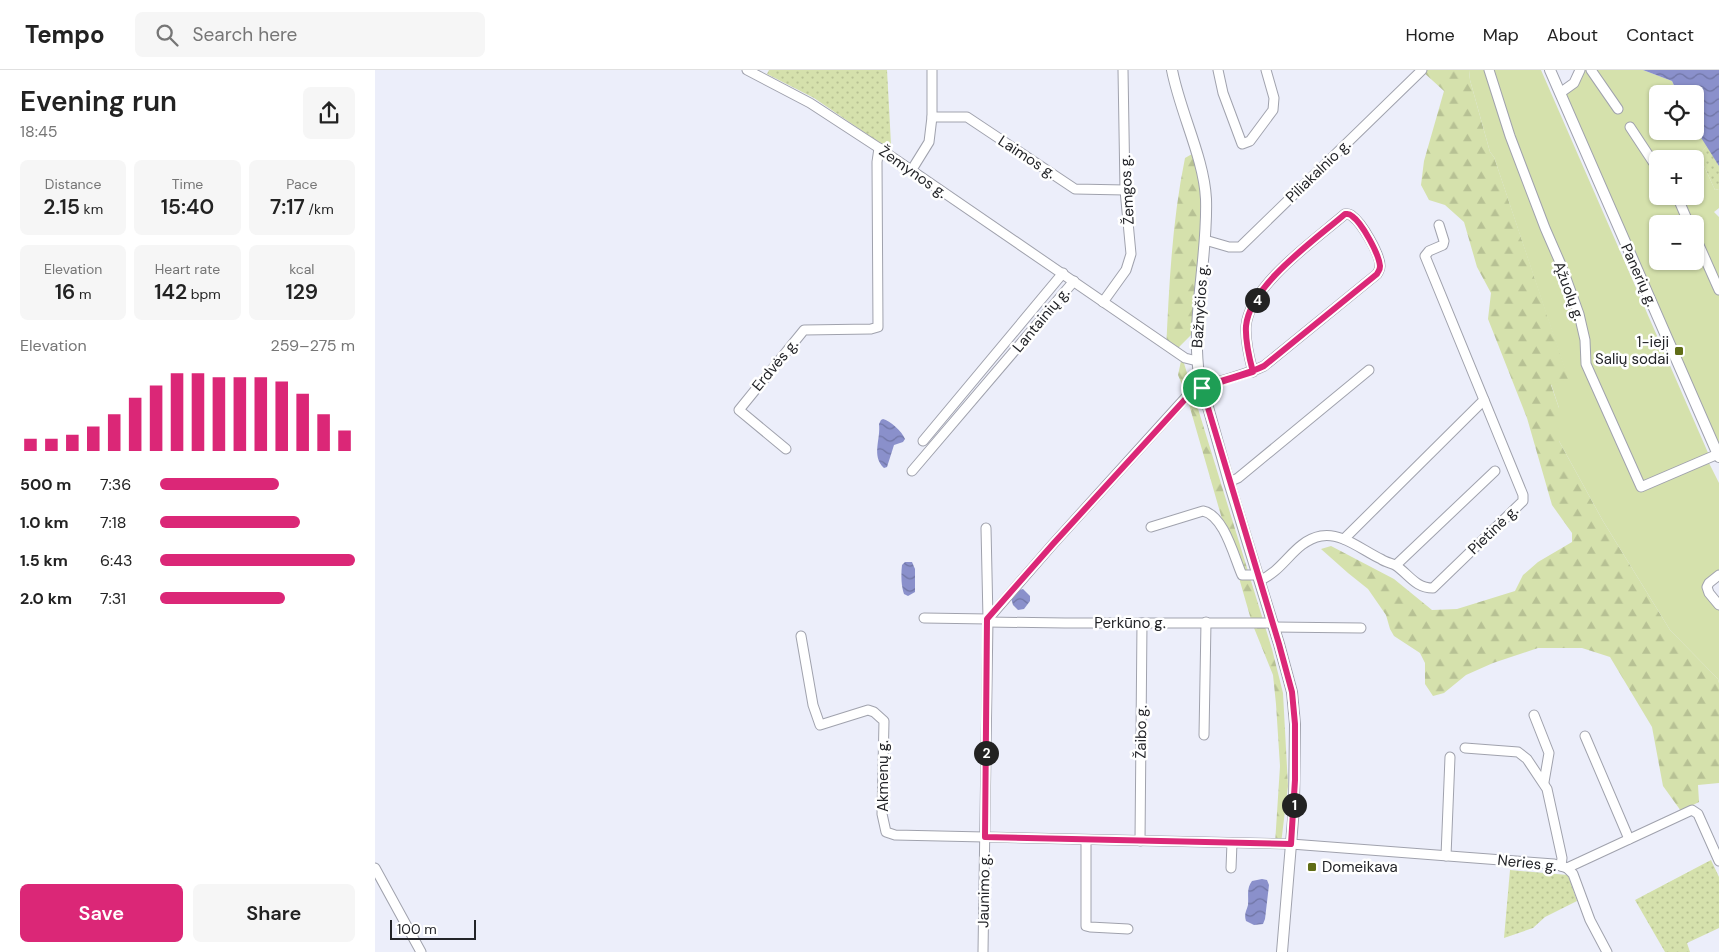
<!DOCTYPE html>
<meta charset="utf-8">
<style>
body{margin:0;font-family:"DM Sans",sans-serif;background:#f6f6f6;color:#222;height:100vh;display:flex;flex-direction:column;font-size:19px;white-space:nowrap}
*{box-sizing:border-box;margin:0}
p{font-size:16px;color:#767676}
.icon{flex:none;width:28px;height:28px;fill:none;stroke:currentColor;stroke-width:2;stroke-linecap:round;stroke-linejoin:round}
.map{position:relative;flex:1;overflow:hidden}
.sheet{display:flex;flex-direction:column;background:#fff;width:375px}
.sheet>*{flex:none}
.buttons{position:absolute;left:1274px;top:15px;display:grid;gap:10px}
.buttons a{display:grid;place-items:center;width:55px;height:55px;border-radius:8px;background:#fff;box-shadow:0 1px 4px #0004;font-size:25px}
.scale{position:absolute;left:15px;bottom:12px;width:86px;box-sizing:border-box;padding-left:5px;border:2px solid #232428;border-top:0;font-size:14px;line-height:18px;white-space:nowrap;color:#232428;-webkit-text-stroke:4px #fff;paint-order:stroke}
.pin{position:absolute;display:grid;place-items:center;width:42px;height:42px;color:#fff;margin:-21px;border:2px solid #fff;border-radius:50%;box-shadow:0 1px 5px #0007}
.km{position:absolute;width:25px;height:25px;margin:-12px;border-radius:50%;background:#222;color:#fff;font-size:14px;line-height:25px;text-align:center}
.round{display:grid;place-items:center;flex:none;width:52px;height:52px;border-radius:8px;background:#f6f6f6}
.overview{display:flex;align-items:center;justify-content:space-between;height:85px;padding:0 20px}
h1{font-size:28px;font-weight:600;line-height:38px}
.stats{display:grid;grid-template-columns:repeat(3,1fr);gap:8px;height:85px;padding:5px 20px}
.stats div{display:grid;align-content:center;border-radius:8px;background:#f6f6f6;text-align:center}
.stats b{font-size:21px;font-weight:600}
.stats small{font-size:14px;font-weight:400}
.stats p{font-size:14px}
.chart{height:140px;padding:10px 20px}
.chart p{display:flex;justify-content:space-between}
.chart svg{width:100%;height:90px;margin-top:5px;stroke:#db2777;stroke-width:6}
.button{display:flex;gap:10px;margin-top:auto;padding:10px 20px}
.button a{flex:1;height:58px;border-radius:8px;background:#db2777;color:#fff;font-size:20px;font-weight:600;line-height:58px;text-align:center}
.button a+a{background:#f6f6f6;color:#222}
ul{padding:0 20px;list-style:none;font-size:16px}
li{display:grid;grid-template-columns:80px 60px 1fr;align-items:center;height:38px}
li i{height:12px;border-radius:6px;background:#db2777}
header{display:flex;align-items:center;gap:30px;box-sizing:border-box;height:70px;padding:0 25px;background:#fff;border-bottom:1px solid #e0e0e0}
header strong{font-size:24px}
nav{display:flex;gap:28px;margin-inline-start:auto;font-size:18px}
.search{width:350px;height:45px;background:#f6f6f6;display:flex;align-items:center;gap:12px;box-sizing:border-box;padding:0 18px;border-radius:8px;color:#767676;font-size:19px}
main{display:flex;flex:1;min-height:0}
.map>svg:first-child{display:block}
.grass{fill:url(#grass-dots)}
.forest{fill:url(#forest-firs)}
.garden{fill:#d5e1ac;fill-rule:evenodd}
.water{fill:url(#water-waves)}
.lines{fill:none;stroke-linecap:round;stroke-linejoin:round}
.minor-casing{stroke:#a0a2ad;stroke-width:11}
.major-casing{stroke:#a0a2ad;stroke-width:12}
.minor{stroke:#fff;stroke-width:9}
.major{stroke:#fff;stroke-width:10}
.route-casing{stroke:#fff;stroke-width:10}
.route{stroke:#db2777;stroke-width:6}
.poi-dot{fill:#606d17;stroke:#fff;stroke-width:2}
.labels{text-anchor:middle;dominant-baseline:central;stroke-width:5;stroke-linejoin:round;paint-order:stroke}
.street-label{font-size:15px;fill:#232428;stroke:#fff}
.poi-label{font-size:15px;fill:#232428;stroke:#fff;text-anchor:end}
</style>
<header>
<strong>Tempo</strong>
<div class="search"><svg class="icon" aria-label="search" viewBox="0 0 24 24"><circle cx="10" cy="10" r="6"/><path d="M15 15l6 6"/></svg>Search here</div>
<nav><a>Home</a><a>Map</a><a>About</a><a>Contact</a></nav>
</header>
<main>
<section class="sheet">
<div class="overview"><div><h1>Evening run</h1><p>18:45</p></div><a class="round"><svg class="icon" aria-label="share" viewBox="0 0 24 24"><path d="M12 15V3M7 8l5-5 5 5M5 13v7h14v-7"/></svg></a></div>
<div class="stats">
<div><p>Distance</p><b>2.15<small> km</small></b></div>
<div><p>Time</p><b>15:40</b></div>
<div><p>Pace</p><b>7:17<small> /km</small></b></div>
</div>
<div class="stats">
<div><p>Elevation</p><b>16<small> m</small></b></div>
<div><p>Heart rate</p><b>142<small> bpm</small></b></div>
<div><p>kcal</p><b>129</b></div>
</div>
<div class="chart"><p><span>Elevation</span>259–275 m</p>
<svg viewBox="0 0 160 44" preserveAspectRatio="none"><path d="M5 44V38M15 44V38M25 44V36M35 44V32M45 44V26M55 44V18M65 44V12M75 44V6M85 44V6M95 44V8M105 44V8M115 44V8M125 44V10M135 44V16M145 44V26M155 44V34"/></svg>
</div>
<ul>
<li><b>500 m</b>7:36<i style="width:61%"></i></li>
<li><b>1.0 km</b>7:18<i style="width:72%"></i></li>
<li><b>1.5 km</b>6:43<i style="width:100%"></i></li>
<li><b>2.0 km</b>7:31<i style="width:64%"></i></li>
</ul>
<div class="button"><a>Save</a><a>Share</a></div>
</section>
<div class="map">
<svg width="1344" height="882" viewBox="0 0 1344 882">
<defs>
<pattern id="grass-dots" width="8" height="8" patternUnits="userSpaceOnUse" patternTransform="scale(1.25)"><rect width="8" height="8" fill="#d5e1ac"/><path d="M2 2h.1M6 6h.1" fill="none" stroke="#b7c194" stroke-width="1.8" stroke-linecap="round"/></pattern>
<pattern id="forest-firs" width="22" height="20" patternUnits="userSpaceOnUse" patternTransform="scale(1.25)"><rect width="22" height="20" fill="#d5e1ac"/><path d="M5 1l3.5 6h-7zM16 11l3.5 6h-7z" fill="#b7c194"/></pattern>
<pattern id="water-waves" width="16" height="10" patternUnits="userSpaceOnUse" patternTransform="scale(1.25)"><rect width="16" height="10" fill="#8a90cb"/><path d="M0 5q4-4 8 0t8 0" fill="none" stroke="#7075a5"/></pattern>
</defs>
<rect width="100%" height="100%" fill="#eceefa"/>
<g class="grass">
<polygon points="394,0 512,0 516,74 514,77 502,71 439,28 392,4"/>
<polygon points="1332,76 1344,96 1344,119 1340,120 1324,85"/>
<polygon points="1336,790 1344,807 1344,858 1312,873 1315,882 1290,882 1260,830"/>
<polygon points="1135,800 1193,805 1202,831 1170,847 1158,858 1129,868"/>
</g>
<g class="forest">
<polygon points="1046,0 1094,0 1095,10 1115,82 1119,87 1194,310 1176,315 1184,338 1184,371 1228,451 1295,560 1343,609 1344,613 1344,713 1323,715 1324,732 1306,741 1288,716 1277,657 1235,587 1207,578 1163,578 1118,593 1091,605 1069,623 1058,626 1050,614 1050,593 1045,583 1019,566 1015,559 1011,545 993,519 973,503 946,479 956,476 1019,509 1057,540 1082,539 1140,521 1148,505 1163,492 1197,472 1197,463 1177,435 1152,348 1113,249 1116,223 1102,197 1089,152 1070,135 1054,130 1046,115 1049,91 1069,21"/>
<path d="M817,84l7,22 3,33 -5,82 -6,44 -12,12 93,302 11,44 5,93 -7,58h-6l5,-78 -4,-62 -3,-29 -21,-52 -66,-229 -8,-19 3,-14 -15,-10c3,-64 6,-130 19,-193z"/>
</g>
<g class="garden">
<polygon points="1094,0 1112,0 1201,243 1209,294 1264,420 1333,391 1344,413 1344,502 1333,511 1344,538 1344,613 1343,609 1295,560 1228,451 1184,371 1184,338 1176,314 1193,309 1119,87 1115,82 1095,10"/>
<polygon points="1115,0 1166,0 1334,385 1267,413 1212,294 1211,268"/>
<path d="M1203,0h65l29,11 6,13h-21v37h38v-3l12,18 -8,9 16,35 4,-1v19l-5,4 5,5v227l-52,-113 -104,-243 10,-7zM1282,89h38v37h-38zM1282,154h38v37h-38z"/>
</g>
<g class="water">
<polygon points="1268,0 1344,0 1344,96 1320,58 1320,24 1303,24 1297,11"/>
<path d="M508,349c7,2 19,12 22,20l-2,3 -9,3 -7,22 -3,1c-13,-12 -3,-29 -5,-44l2,-4z"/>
<path d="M530,492h7l3,7v23l-7,4 -4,-2c-3,-8 -3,-20 -2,-29z"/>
<polygon points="648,519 655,526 655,531 649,539 643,540 638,535 636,528 644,520"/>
<path d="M887,809l5,1 2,5 -4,34 -2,5 -9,1 -8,-4c-2,-7 0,-9 2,-16 1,-9 -2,-16 4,-24z"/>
</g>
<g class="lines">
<defs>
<g id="minor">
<polyline points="372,0 435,33 504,78 810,288 822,291"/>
<polyline points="843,0 848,23 867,74 875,71 898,40 899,28 891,0"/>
<polyline points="1114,0 1135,66 1170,158 1187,197 1204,244 1210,270 1211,294 1266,417 1343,384"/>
<polyline points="1216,0 1243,39"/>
<polyline points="1185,23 1199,13 1205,0"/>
<polyline points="557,47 592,47 700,119 750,120"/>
<polyline points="1255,57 1282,98"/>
<polyline points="536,101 554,72 557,47 557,0"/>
<polyline points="1302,126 1314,154"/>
<polyline points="1320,166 1344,220"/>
<polyline points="830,170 854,177 865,177 1047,0"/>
<polyline points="728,232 751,200 756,184 750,120 748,0"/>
<polyline points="548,371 688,203"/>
<polyline points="411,379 364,340 429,260 496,259 503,257 502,92 504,78"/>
<polyline points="537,401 699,211"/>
<polyline points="854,412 863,408 994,300"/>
<path d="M776,457l52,-16c21,4 31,46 39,64h16"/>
<polyline points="969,469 1109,330"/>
<polyline points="1021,495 1120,401"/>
<polyline points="1344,505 1334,513 1332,517 1334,523 1344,535"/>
<path d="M885,510c24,-9 34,-39 61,-44 21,-4 42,15 60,23 4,3 10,4 14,6 14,9 20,23 38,23l90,-87v-6l-98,-239 4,-5 14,-6 1,-4 -5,-16"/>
<path d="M549,548l64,1 65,-75 135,-149c23,-15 52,-17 76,-29l113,-92c2,-4 3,-4 3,-8 0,-12 -18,-43 -28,-50 -3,-3 -4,-2 -7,-2 -30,26 -95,71 -99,112 -1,15 3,31 7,46"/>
<polyline points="612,552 690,553 898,553"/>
<polyline points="899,557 986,558"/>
<polyline points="426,566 438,635 445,655 493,640 499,642 509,651 507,744 511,762 520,765 916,774 1179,794 1192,798 1317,740 1323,744 1344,791"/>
<polyline points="1159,645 1174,683 1169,712"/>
<polyline points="829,665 831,552"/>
<polyline points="1210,666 1254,769"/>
<polyline points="1090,678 1143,682 1152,689 1172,719 1187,788 1186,796"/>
<polyline points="711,770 711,856 715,857 753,859"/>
<polyline points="765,771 767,553"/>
<polyline points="1071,786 1075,687"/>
<polyline points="0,798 46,882"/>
<polyline points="856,798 857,773"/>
<polyline points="1192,798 1198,804 1215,850 1232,882"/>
<polyline points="608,882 613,549 611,458"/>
</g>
<g id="major">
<path d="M797,0c8,42 32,88 34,129 2,59 -15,118 -7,176l30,107 50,162 13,48 3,32 -1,84 -12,144"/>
<polyline points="1175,0 1344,387"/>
</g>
</defs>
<use href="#minor" class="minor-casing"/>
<use href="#major" class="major-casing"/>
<use href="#minor" class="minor"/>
<use href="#major" class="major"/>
</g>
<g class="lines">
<defs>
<path id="route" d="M827,318l77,256 13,48 3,32v56l-4,64 -306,-7 2,-218 66,-75 136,-149c22,-15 51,-17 75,-29l113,-92c2,-4 3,-4 3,-8 -1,-12 -18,-43 -28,-50 -3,-3 -4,-2 -7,-2 -30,26 -95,71 -99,112 -1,15 3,31 7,46l-51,16"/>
</defs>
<use href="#route" class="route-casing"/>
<use href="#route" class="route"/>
</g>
<g class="poi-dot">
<rect x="1299" y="276" width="10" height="10" rx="2.5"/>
<rect x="932" y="792" width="10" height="10" rx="2.5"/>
</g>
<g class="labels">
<g class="street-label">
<text transform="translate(652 87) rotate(33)">Laimos g.</text>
<text transform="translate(943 101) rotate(-44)">Piliakalnio g.</text>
<text transform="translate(538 102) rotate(35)">Žemynos g.</text>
<text transform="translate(752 120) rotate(-93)">Žemgos g.</text>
<text transform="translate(1264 205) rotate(66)">Panerių g.</text>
<text transform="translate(1194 221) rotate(70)">Ąžuolų g.</text>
<text transform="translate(825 236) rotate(-86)">Bažnyčios g.</text>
<text transform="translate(666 250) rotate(-50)">Lantainių g.</text>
<text transform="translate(400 295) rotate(-50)">Erdvės g.</text>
<text transform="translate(1118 460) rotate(-44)">Pietinė g.</text>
<text x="755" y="553">Perkūno g.</text>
<text transform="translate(766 662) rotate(-89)">Žaibo g.</text>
<text transform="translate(508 706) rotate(-90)">Akmenų g.</text>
<text transform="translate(1152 793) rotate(6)">Neries g.</text>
<text transform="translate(609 821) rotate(-89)">Jaunimo g.</text>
</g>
<g class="poi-label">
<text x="1294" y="272">1-ieji<tspan x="1294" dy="17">Salių sodai</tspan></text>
<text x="947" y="797" text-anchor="start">Domeikava</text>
</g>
</g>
</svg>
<div class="buttons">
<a><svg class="icon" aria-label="locate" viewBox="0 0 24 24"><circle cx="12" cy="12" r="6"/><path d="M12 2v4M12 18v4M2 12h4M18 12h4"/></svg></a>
<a>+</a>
<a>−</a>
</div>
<div class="scale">100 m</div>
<div class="pin" style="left:827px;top:318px;background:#1e9e55"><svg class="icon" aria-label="arrive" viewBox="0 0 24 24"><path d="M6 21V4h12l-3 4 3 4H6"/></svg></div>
<b class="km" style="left:919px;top:735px">1</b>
<b class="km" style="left:611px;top:683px">2</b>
<b class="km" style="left:882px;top:230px">4</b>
</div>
</main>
